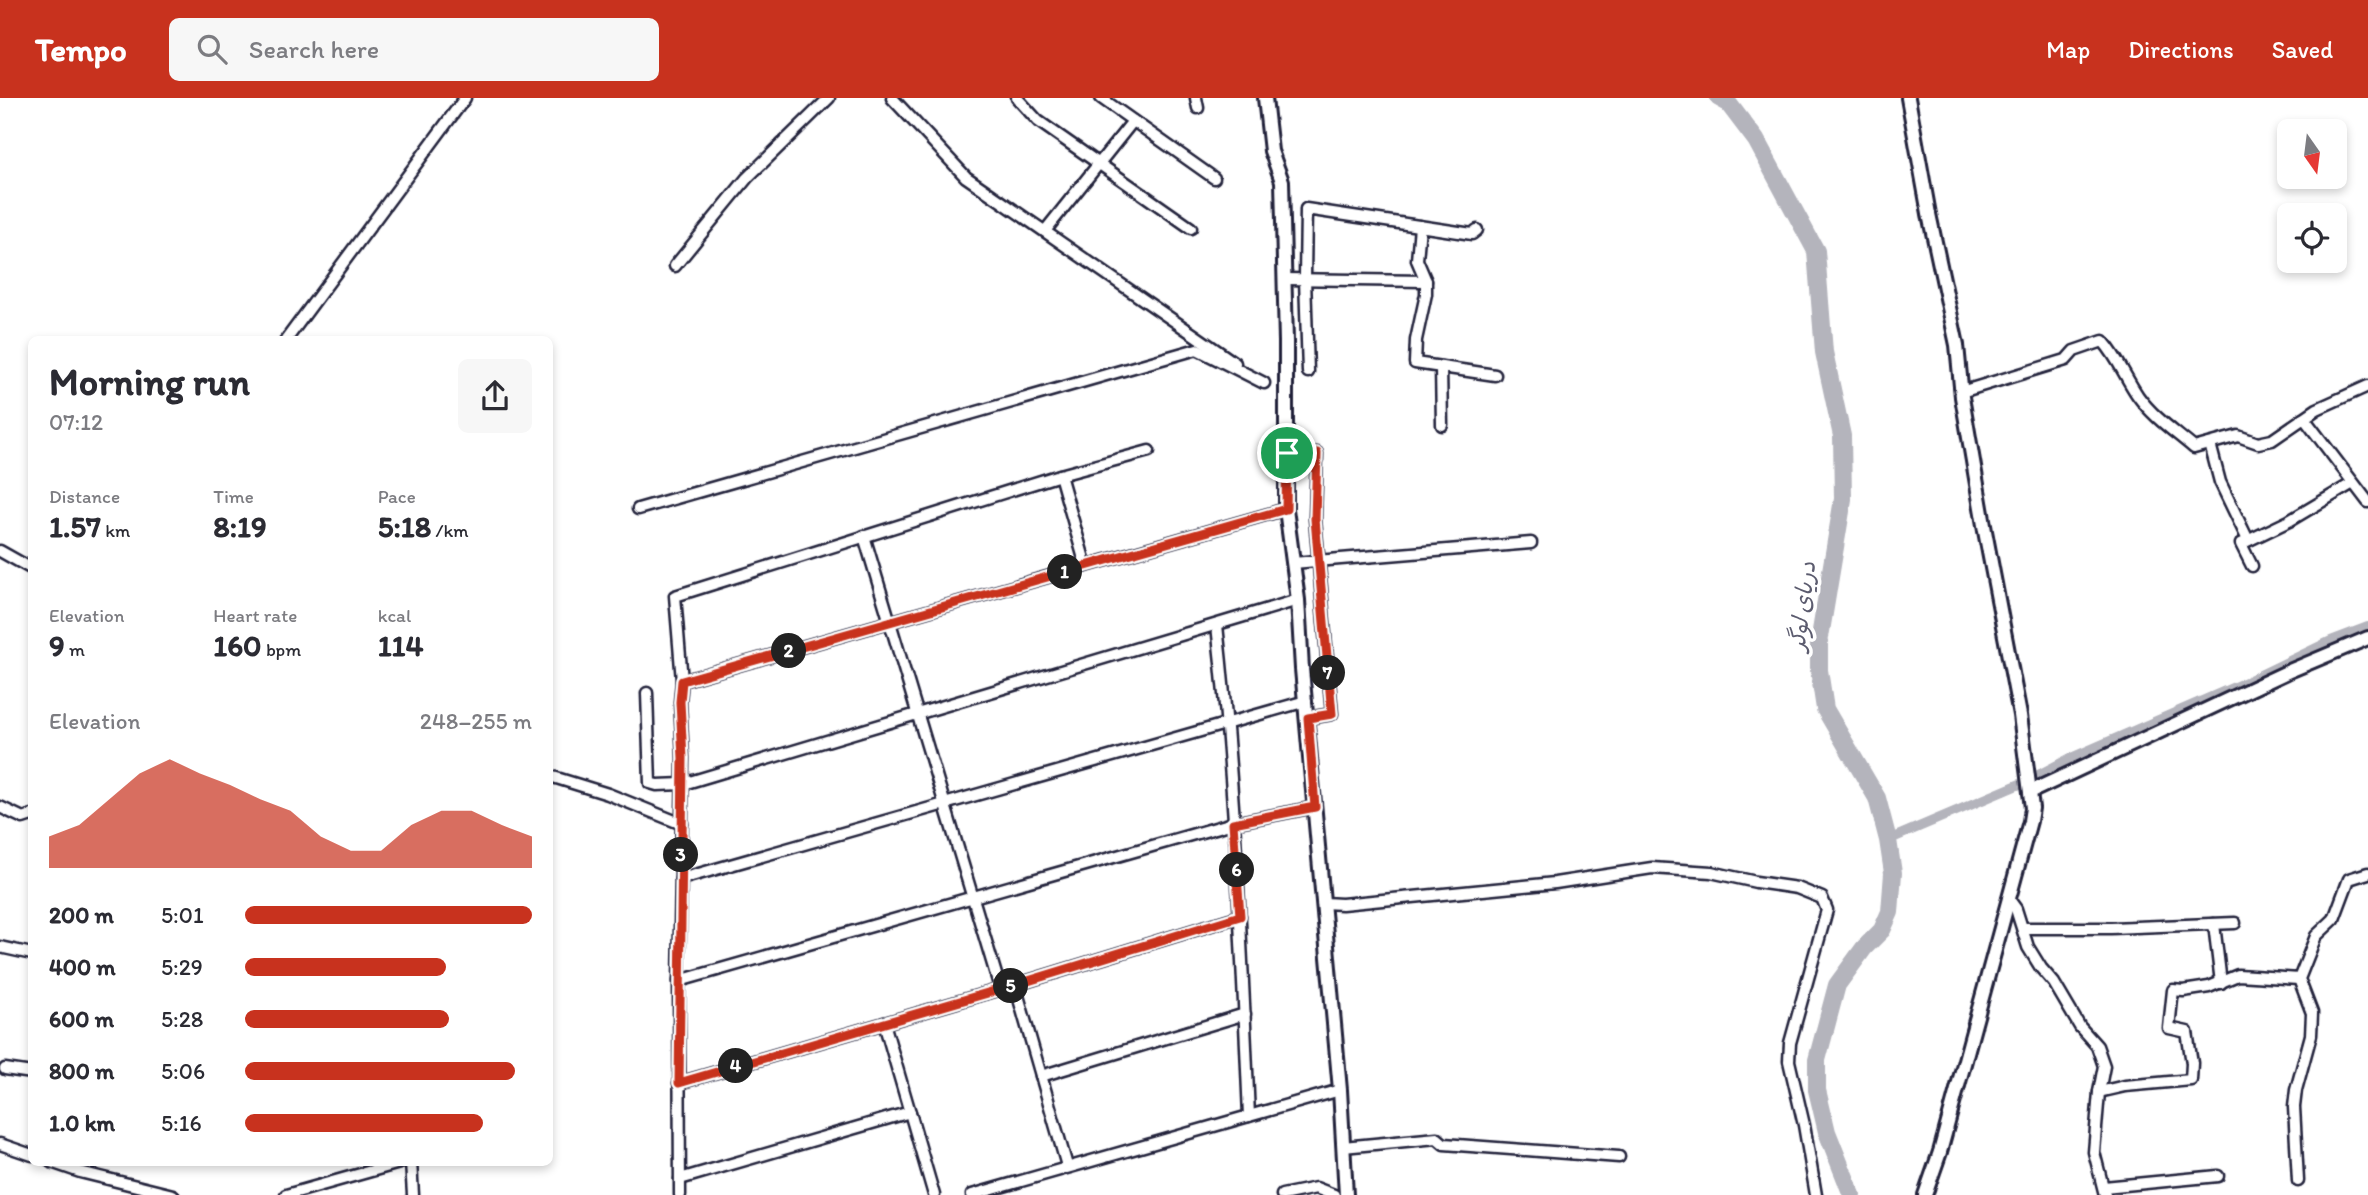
<!DOCTYPE html>
<meta charset="utf-8">
<style>
body{margin:0;font-family:Itim,"Playpen Sans Arabic",sans-serif;background:#f7f7f7;color:#2b2b33;height:100vh;display:flex;flex-direction:column;font-size:26px;white-space:nowrap}
*{box-sizing:border-box;margin:0}
p{font-size:23px;color:#7c7c81}
.icon{flex:none;width:38px;height:38px;fill:none;stroke:currentColor;stroke-width:2;stroke-linecap:round;stroke-linejoin:round}
.map{position:relative;flex:1;overflow:hidden}
.panel{position:absolute;left:28px;top:238px;width:525px;height:830px;display:flex;flex-direction:column;background:#fff;border-radius:10px;box-shadow:0 4px 10px #0003}
.panel>*{flex:none}
.needle{width:46px;rotate:166deg}
.fabs{position:absolute;left:2277px;top:21px;display:grid;gap:14px}
.fabs a{display:grid;place-items:center;width:70px;height:70px;border-radius:10px;background:#fff;box-shadow:0 4px 10px #0003;font-size:35px}
.pin{position:absolute;display:grid;place-items:center;width:60px;height:60px;color:#fff;margin:-30px;border:4px solid #fff;border-radius:50%;box-shadow:0 2px 7px #0007}
.km{position:absolute;width:35px;height:35px;margin:-18px;border-radius:50%;background:#222;color:#fff;font-size:19px;line-height:35px;text-align:center}
.round{display:grid;place-items:center;flex:none;width:74px;height:74px;border-radius:10px;background:#f7f7f7}
.overview{display:flex;align-items:center;justify-content:space-between;height:119px;padding:0 21px}
h1{font-size:38px;font-weight:700;line-height:52px}
.stats{display:grid;grid-template-columns:repeat(3,1fr);gap:10px;height:119px;padding:7px 21px}
.stats div{display:grid;align-content:center}
.stats b{font-size:30px;font-weight:700}
.stats small{font-size:19px;font-weight:400}
.stats p{font-size:19px}
.chart{height:196px;padding:14px 21px}
.chart p{display:flex;justify-content:space-between}
.chart svg{width:100%;height:126px;margin-top:7px;fill:#c8321e;opacity:.7}
ul{padding:0 21px;list-style:none;font-size:23px}
li{display:grid;grid-template-columns:112px 84px 1fr;align-items:center;height:52px}
li i{height:18px;border-radius:9px;background:#c8321e}
header{display:flex;align-items:center;gap:42px;box-sizing:border-box;height:98px;padding:0 35px;background:#c8321e;color:#fff}
header strong{font-size:33px}
nav{display:flex;gap:38px;margin-inline-start:auto;font-size:24px}
.search{width:490px;height:63px;background:#f7f7f7;display:flex;align-items:center;gap:18px;box-sizing:border-box;padding:0 24px;border-radius:10px;color:#7c7c81;font-size:26px}
.map>svg:first-child{display:block}
.lines{fill:none;stroke-linecap:round;stroke-linejoin:round}
.canal{stroke:#b4b4bc;stroke-width:10}
.river{stroke:#b4b4bc;stroke-width:18}
.minor-casing{stroke:#22223b;stroke-width:15}
.tertiary-casing{stroke:#22223b;stroke-width:18}
.minor{stroke:#fff;stroke-width:10}
.tertiary{stroke:#fff;stroke-width:12}
.route-casing{stroke:#fff;stroke-width:14}
.route{stroke:#c8321e;stroke-width:9}
.labels{text-anchor:middle;dominant-baseline:central;stroke-width:7;stroke-linejoin:round;paint-order:stroke}
.water-label{font-size:23px;font-style:italic;fill:#5c5c6f;stroke:#fff}
</style>
<header>
<strong>Tempo</strong>
<div class="search"><svg class="icon" aria-label="search" viewBox="0 0 24 24"><circle cx="10" cy="10" r="6"/><path d="M15 15l6 6"/></svg>Search here</div>
<nav><a>Map</a><a>Directions</a><a>Saved</a></nav>
</header>
<div class="map">
<svg width="2368" height="1097" viewBox="0 0 2368 1097">
<rect width="100%" height="100%" fill="#fff"/>
<filter id="ink" filterUnits="userSpaceOnUse"><feTurbulence type="fractalNoise" baseFrequency=".0143" numOctaves="2"/><feDisplacementMap in="SourceGraphic" scale="14" xChannelSelector="R" yChannelSelector="G"/><feConvolveMatrix kernelMatrix="1 2 1 2 8 2 1 2 1" color-interpolation-filters="sRGB"/></filter>
<g filter="url(#ink)">
<g class="lines">
<polyline class="canal" points="1888,742 2027,683 2071,660 2248,583 2331,543 2368,529"/>
<polyline class="river" points="1719,0 1728,5 1756,42 1816,153 1824,254 1842,338 1843,401 1819,545 1819,572 1825,611 1877,700 1888,742 1893,775 1890,814 1882,832 1864,850 1837,887 1817,962 1817,992 1827,1034 1852,1097"/>
<defs>
<g id="minor">
<polyline points="892,0 966,79 1235,265"/>
<polyline points="1017,0 1038,23 1191,130"/>
<polyline points="1101,0 1214,80"/>
<polyline points="1196,0 1198,10"/>
<polyline points="1420,128 1417,162 1426,183 1426,196 1416,242 1415,265 1495,277"/>
<polyline points="1045,133 1133,23"/>
<polyline points="675,168 747,80 829,0"/>
<polyline points="1284,181 1426,183"/>
<polyline points="286,242 465,0"/>
<polyline points="1441,269 1442,327"/>
<polyline points="1308,274 1305,180 1306,111 1472,136 1477,132"/>
<path d="M1961,294l105,-32 8,-9 29,-10c15,17 22,36 35,55 15,21 36,35 56,52l44,-12 20,7 14,-3 45,-31 51,-23"/>
<polyline points="2304,320 2368,404"/>
<polyline points="2210,346 2220,384 2248,442"/>
<polyline points="1287,355 1317,355 1315,421 1332,616 1308,620"/>
<polyline points="1060,377 1086,468"/>
<polyline points="638,411 1197,251 1264,285"/>
<polyline points="864,438 1000,890"/>
<polyline points="0,453 32,471"/>
<polyline points="1293,465 1531,445"/>
<polyline points="2252,468 2241,446 2289,423 2353,385"/>
<path d="M1217,527c18,163 25,327 32,491"/>
<polyline points="682,583 1286,411"/>
<polyline points="647,595 650,685 657,687 683,686 1298,502"/>
<polyline points="550,678 608,696 682,726"/>
<polyline points="0,709 23,720 32,717"/>
<polyline points="681,781 1306,603"/>
<polyline points="2008,800 2016,811 2028,849 2041,870 2054,885 2080,929 2097,948 2104,968 2099,994 2094,1054 2105,1097"/>
<polyline points="1324,805 1342,806 1555,785 1652,770 1711,774 1756,784 1797,790 1822,800 1827,812 1790,945 1789,963 1804,1027 1816,1097"/>
<polyline points="2214,826 2221,885"/>
<polyline points="2023,830 2111,830 2235,825"/>
<polyline points="0,849 32,856"/>
<polyline points="679,883 1233,725 1315,709"/>
<polyline points="1015,887 1067,1068"/>
<polyline points="884,925 934,1097"/>
<polyline points="5,971 32,975"/>
<polyline points="1041,978 1245,916"/>
<polyline points="679,985 1015,887 1240,818"/>
<polyline points="2099,994 2125,988 2191,982 2192,965 2187,934 2169,930 2173,892 2183,893 2209,889 2238,877 2299,881"/>
<polyline points="0,1046 32,1057"/>
<polyline points="1343,1049 1437,1040 1444,1046 1619,1059"/>
<polyline points="51,1064 80,1074 173,1097"/>
<polyline points="411,1064 413,1097"/>
<polyline points="680,1081 910,1014"/>
<polyline points="2298,1083 2294,1009 2296,992 2311,937 2312,915 2299,881 2316,838 2334,821 2349,781 2368,775"/>
<polyline points="2104,1089 2218,1078"/>
<polyline points="286,1097 403,1064"/>
<polyline points="680,1097 679,883 683,660 680,604 682,583 675,498 1060,377 1149,353"/>
<polyline points="972,1097 1340,992"/>
<polyline points="1282,1097 1316,1090 1334,1097"/>
</g>
<g id="tertiary">
<polyline points="1265,0 1271,53 1282,83 1286,244 1286,411 1298,502 1302,571 1340,992 1346,1097"/>
<polyline points="1908,0 1929,116 1957,247 1962,299 1985,433 2020,617 2032,710 2030,723 1940,1054 1925,1097"/>
<polyline points="2030,694 2287,574 2368,540"/>
</g>
</defs>
<use href="#minor" class="minor-casing"/>
<use href="#tertiary" class="tertiary-casing"/>
<use href="#minor" class="minor"/>
<use href="#tertiary" class="tertiary"/>
</g>
</g>
<g class="lines" filter="url(#ink)">
<defs>
<polygon id="route" points="1287,355 1317,355 1315,421 1332,616 1308,620 1315,709 1233,725 1240,818 1015,887 679,985 683,660 680,604 682,583 1286,411"/>
</defs>
<use href="#route" class="route-casing"/>
<use href="#route" class="route"/>
</g>
<g class="labels">
<g class="water-label">
<text transform="translate(1802 508) rotate(-83)">دریای لوگر</text>
</g>
</g>
</svg>
<div class="fabs">
<a><svg class="needle" viewBox="-14 -14 28 28"><path d="M0-13l5 13h-10z" fill="#e53935"/><path d="M0 13l5-13h-10z" fill="#7c7c81"/></svg></a>
<a><svg class="icon" aria-label="locate" viewBox="0 0 24 24"><circle cx="12" cy="12" r="6"/><path d="M12 2v4M12 18v4M2 12h4M18 12h4"/></svg></a>
</div>
<div class="pin" style="left:1287px;top:355px;background:#1e9e55"><svg class="icon" aria-label="arrive" viewBox="0 0 24 24"><path d="M6 21V4h12l-3 4 3 4H6"/></svg></div>
<b class="km" style="left:1065px;top:474px">1</b>
<b class="km" style="left:789px;top:553px">2</b>
<b class="km" style="left:681px;top:757px">3</b>
<b class="km" style="left:736px;top:968px">4</b>
<b class="km" style="left:1011px;top:888px">5</b>
<b class="km" style="left:1237px;top:772px">6</b>
<b class="km" style="left:1328px;top:575px">7</b>
<section class="panel">
<div class="overview"><div><h1>Morning run</h1><p>07:12</p></div><a class="round"><svg class="icon" aria-label="share" viewBox="0 0 24 24"><path d="M12 15V3M7 8l5-5 5 5M5 13v7h14v-7"/></svg></a></div>
<div class="stats">
<div><p>Distance</p><b>1.57<small> km</small></b></div>
<div><p>Time</p><b>8:19</b></div>
<div><p>Pace</p><b>5:18<small> /km</small></b></div>
</div>
<div class="stats">
<div><p>Elevation</p><b>9<small> m</small></b></div>
<div><p>Heart rate</p><b>160<small> bpm</small></b></div>
<div><p>kcal</p><b>114</b></div>
</div>
<div class="chart"><p><span>Elevation</span>248–255 m</p>
<svg viewBox="0 0 160 44" preserveAspectRatio="none"><path d="M0 44V33L10 29L20 20L30 11L40 6L50 11L60 15L70 20L80 24L90 33L100 38L110 38L120 29L130 24L140 24L150 29L160 33V44z"/></svg>
</div>
<ul>
<li><b>200 m</b>5:01<i style="width:100%"></i></li>
<li><b>400 m</b>5:29<i style="width:70%"></i></li>
<li><b>600 m</b>5:28<i style="width:71%"></i></li>
<li><b>800 m</b>5:06<i style="width:94%"></i></li>
<li><b>1.0 km</b>5:16<i style="width:83%"></i></li>
</ul>
</section>
</div>
